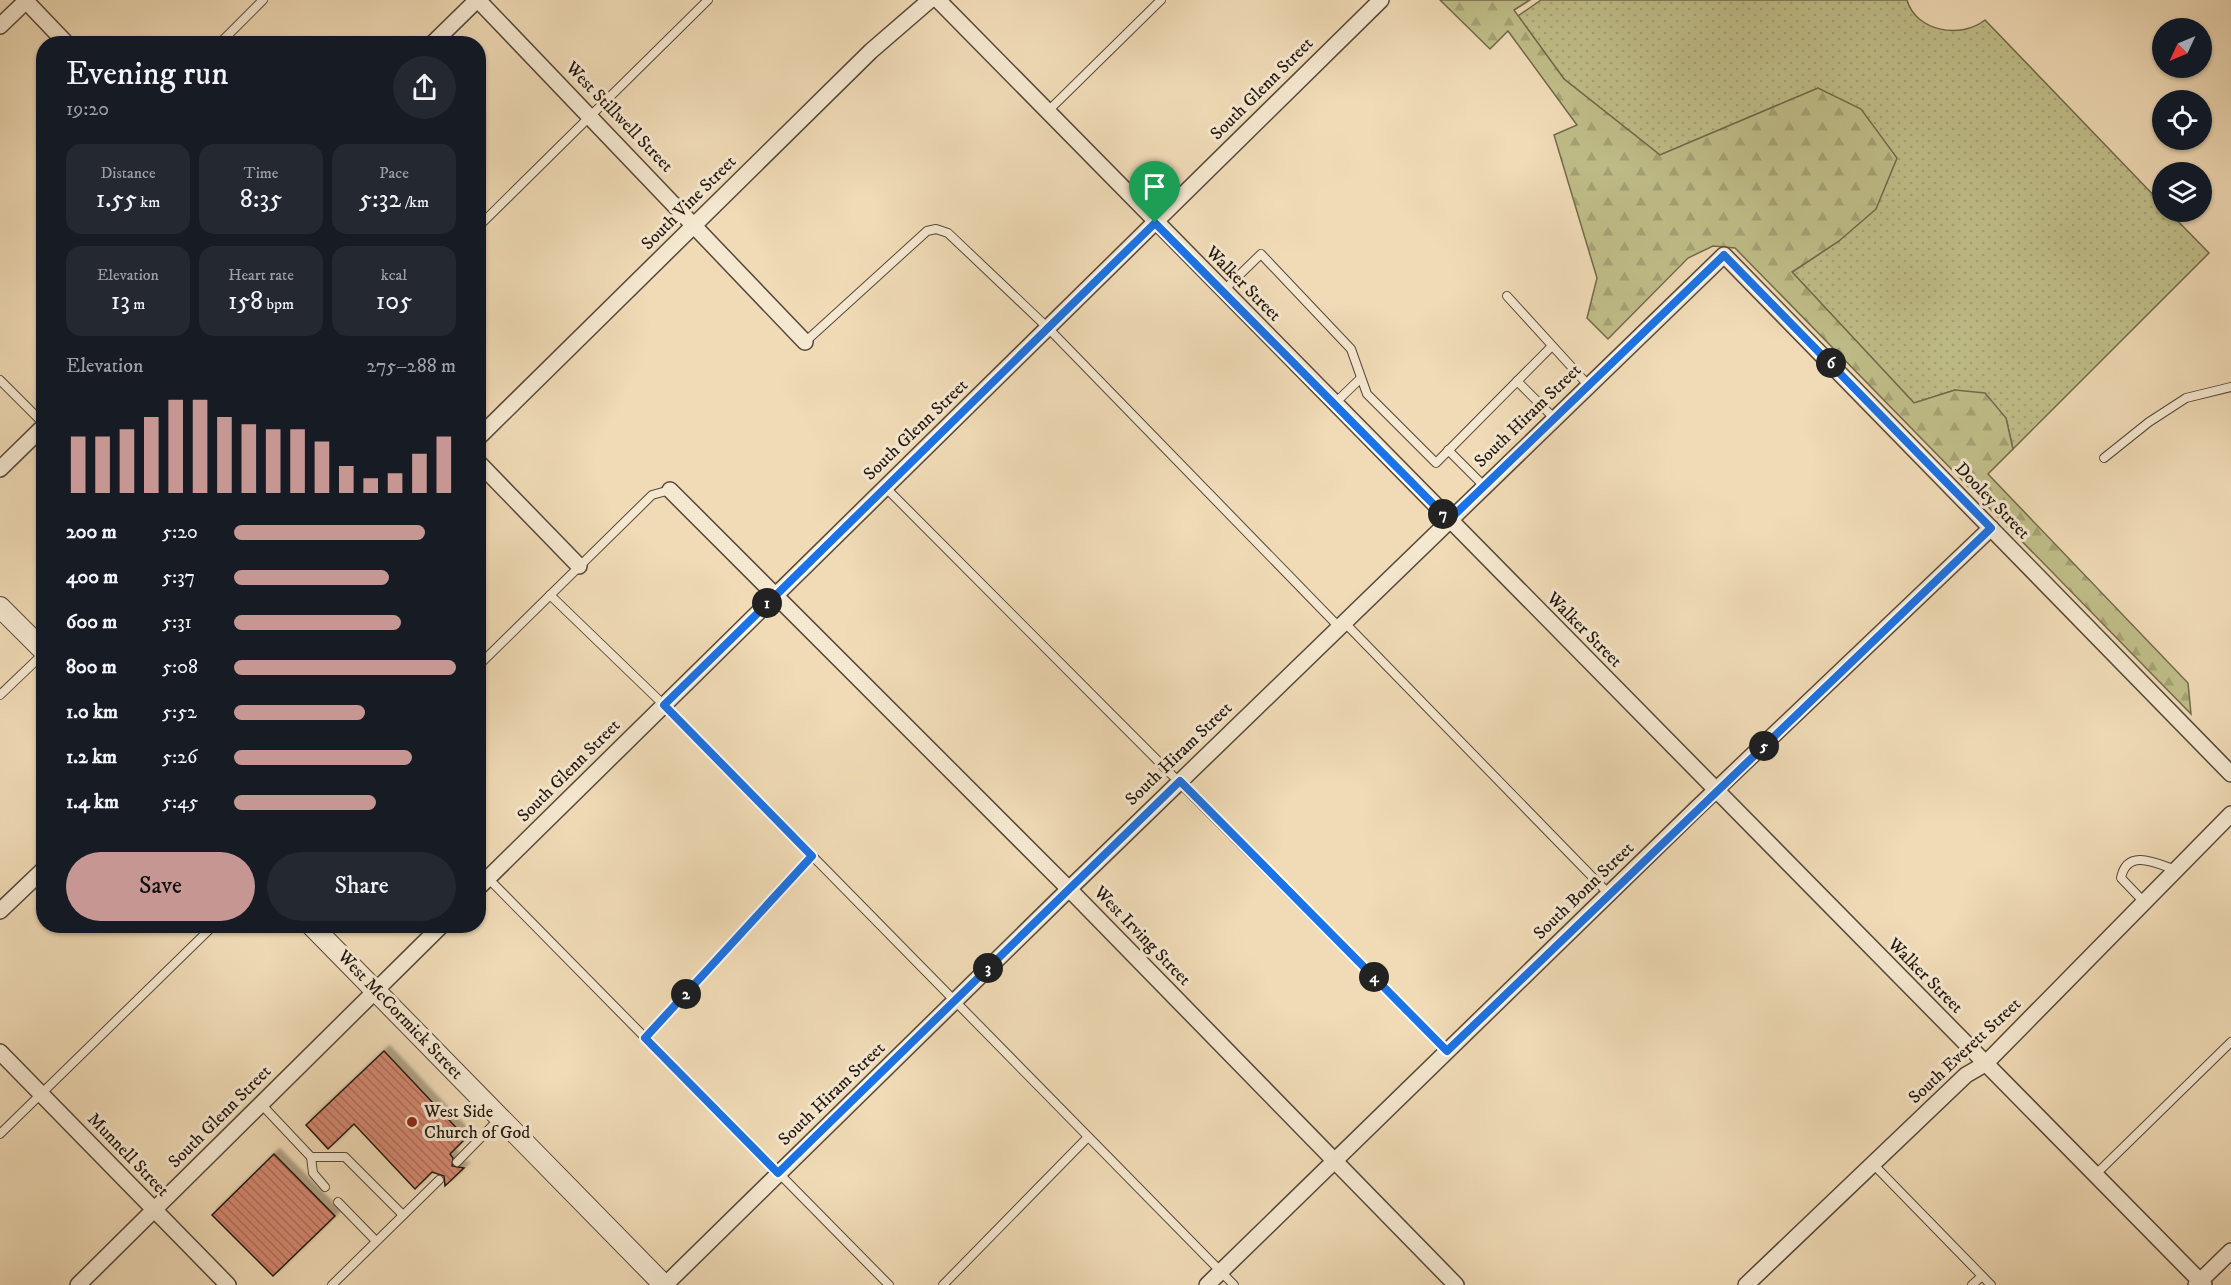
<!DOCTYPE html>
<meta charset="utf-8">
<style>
body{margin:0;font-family:"IM FELL DW Pica",serif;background:#242831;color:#f1f3f6;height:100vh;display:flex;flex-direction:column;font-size:22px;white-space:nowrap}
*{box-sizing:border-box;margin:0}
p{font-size:20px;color:#9ea1a6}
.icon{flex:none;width:33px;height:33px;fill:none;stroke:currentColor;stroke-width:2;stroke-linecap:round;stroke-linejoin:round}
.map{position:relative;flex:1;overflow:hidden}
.sheet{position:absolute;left:36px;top:36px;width:450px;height:897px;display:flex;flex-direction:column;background:#171b24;border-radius:24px;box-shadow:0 2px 4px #0004}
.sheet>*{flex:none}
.needle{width:39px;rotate:226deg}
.tools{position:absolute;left:2152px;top:18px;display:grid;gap:12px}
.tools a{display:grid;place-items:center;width:60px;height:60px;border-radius:50%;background:#171b24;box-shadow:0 2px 4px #0004;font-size:30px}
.pin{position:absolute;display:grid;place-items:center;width:51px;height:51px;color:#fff;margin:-62px -26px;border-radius:50% 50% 50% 0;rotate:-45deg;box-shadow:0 0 6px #0007}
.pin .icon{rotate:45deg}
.km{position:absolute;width:30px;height:30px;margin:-15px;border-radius:50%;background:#222;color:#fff;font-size:16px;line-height:30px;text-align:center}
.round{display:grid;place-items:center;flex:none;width:63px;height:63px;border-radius:32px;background:#242831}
.headline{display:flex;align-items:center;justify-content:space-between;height:102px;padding:0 30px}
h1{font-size:33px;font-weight:600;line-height:45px}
.stats{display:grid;grid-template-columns:repeat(3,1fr);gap:9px;height:102px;padding:6px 30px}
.stats div{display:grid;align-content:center;border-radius:15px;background:#242831;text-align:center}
.stats b{font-size:26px;font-weight:600}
.stats small{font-size:16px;font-weight:400}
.stats p{font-size:16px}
.chart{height:168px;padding:12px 30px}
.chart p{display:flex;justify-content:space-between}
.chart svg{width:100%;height:108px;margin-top:6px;stroke:#c59692;stroke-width:6}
.button{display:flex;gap:12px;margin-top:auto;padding:12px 30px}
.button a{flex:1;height:69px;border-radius:36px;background:#c59692;color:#111;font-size:24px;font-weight:600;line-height:69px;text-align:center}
.button a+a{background:#242831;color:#f1f3f6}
ul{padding:0 30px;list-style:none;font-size:20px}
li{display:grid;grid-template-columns:96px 72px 1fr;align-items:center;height:45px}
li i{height:15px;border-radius:8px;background:#c59692}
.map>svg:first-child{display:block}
.grass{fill:url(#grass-dots);stroke:#726a4c;stroke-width:1.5}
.forest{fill:url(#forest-firs);stroke:#726a4c;stroke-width:1.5}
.building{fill:url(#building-back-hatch);stroke:#231710;stroke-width:1.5;filter:url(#shadow)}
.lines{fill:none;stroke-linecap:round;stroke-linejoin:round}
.service-casing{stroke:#56483a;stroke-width:10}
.minor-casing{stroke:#56483a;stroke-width:18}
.tertiary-casing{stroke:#56483a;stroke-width:22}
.service{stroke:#f5e8d0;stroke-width:8}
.minor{stroke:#f5e8d0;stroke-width:15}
.tertiary{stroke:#f5e8d0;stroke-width:20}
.route-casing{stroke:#fff;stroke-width:12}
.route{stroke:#1a73e8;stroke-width:8}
.poi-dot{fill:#8f2418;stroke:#f5e8d0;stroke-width:2}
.labels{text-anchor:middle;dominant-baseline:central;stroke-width:6;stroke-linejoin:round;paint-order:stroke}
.street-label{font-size:18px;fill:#231710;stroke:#f5e8d0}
.poi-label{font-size:18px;fill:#231710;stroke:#f5e8d0;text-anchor:start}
</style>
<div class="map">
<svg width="2231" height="1285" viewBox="0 0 2231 1285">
<defs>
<pattern id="grass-dots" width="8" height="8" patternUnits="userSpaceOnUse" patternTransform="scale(1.5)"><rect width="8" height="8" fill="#c0be89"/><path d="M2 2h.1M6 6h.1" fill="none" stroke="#a5a375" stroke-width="1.8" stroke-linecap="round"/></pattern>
<pattern id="forest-firs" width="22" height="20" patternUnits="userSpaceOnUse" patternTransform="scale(1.5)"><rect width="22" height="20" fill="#c0be89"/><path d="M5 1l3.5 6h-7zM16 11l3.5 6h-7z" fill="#a5a375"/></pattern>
<pattern id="building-back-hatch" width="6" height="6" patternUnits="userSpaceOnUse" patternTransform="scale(1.5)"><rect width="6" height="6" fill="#d68972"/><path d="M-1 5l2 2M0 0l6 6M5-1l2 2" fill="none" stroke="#ad6f5c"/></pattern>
<filter id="shadow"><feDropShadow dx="5.5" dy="-5.5" stdDeviation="1.5" flood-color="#0004"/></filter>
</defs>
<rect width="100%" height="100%" fill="#f0dbb6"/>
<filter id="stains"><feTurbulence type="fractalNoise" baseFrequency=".00333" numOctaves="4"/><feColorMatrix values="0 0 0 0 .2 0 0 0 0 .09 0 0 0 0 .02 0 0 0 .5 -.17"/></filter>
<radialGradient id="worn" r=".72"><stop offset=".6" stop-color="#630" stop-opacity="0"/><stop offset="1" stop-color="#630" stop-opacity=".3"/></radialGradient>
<path class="grass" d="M1541,0h366c9,32 54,39 78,20l178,185v7h6l40,41 -196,196 -7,-31 -51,-28 -41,13 -122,-131 47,-31 -21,-153 -158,67 -96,-76 -46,-63z"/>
<polygon class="forest" points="1440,0 1530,0 1514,10 1564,79 1660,155 1818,88 1861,109 1897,158 1876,209 1839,241 1792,272 1914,403 1955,390 1985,393 2006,418 2013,449 1988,474 2188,683 2191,714 1735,248 1713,246 1688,258 1608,339 1587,318 1597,278 1554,135 1577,125 1508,31 1490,49"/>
<g class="building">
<polygon points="384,1051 466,1138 450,1154 453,1158 452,1166 464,1168 445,1186 444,1176 432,1172 415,1189 354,1124 328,1149 306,1125"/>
<polygon points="274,1154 335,1216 273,1276 212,1215"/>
</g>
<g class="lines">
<defs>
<g id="service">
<polyline points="219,44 263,0"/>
<polyline points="1047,112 1161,0"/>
<polyline points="478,227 708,0"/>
<polyline points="1223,291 1261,254 1351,349 1367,394 1436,463 1551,347"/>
<polyline points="1507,296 1588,385"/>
<polyline points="805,342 927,231 936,229 948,233 1048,328 1339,627"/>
<polyline points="0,380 44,424"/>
<polyline points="1517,381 1554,418"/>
<polyline points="1334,404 1361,378"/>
<polyline points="1448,450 1484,486"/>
<polyline points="2104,458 2149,422 2186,398 2231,387"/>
<polyline points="885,487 1447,1051"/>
<polyline points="550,595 664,705 1234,1285"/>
<polyline points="1344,622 1609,894"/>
<polyline points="478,666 652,495 670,490"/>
<polyline points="0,695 44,653"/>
<polyline points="478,868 889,1285"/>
<path d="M2144,902l-23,-24c6,-30 35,-15 55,-8"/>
<polyline points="645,1038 812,856"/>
<polyline points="261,1104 311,1157 345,1157 403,1215"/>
<polyline points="0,1134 213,926"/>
<polyline points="311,1157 313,1173 325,1187"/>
<polyline points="457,1162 499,1119"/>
<polyline points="1873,1164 1991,1285"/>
<polyline points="2095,1175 2231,1042"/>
<polyline points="338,1202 376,1241"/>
<polyline points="332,1285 439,1180"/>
<polyline points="943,1285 1088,1137"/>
<polyline points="1972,1285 1982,1276"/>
</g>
<g id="minor">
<polyline points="25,0 67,44"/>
<polyline points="478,0 805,342"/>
<polyline points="938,0 2204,1285"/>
<polyline points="0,26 27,0"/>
<polyline points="432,44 477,0"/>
<polyline points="478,438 871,51 930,0"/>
<polyline points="478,462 579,566"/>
<polyline points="0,469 44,426"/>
<polyline points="670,490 1069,889 1456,1285"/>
<polyline points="478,888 1381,0"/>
<polyline points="0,911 44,869"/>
<polyline points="0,1052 228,1285"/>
<polyline points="78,1285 441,926"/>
<polyline points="665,1285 1069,889 1724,255 2231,774"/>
<polyline points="1207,1285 1697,808 1991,528"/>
<polyline points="1746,1285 1966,1075 1985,1064 2231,814"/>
<polyline points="2196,1285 2231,1251"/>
</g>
<g id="tertiary">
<polyline points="0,607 44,651"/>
<polyline points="312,926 664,1285"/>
</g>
</defs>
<use href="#service" class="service-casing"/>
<use href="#minor" class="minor-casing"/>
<use href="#tertiary" class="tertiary-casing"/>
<use href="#service" class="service"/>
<use href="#minor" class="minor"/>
<use href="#tertiary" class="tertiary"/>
</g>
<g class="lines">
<defs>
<polygon id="route" points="1155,223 1449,520 1724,255 1991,528 1447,1051 1180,781 778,1173 645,1038 812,856 664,705"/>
</defs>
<use href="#route" class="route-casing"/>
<use href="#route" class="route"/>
</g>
<circle class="poi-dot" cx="412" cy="1122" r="6"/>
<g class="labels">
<g class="street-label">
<text transform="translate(1262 89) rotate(-45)">South Glenn Street</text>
<text transform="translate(619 117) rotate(46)">West Stillwell Street</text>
<text transform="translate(689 203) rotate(-45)">South Vine Street</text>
<text transform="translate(1243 284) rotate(45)">Walker Street</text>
<text transform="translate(1528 416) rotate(-44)">South Hiram Street</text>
<text transform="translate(916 430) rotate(-44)">South Glenn Street</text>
<text transform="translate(1992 501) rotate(46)">Dooley Street</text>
<text transform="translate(1584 630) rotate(45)">Walker Street</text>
<text transform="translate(1179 754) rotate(-44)">South Hiram Street</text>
<text transform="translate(569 771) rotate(-45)">South Glenn Street</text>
<text transform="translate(1584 891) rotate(-44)">South Bonn Street</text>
<text transform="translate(1142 936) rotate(46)">West Irving Street</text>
<text transform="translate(1925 976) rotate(45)">Walker Street</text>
<text transform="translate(400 1015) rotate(46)">West McCormick Street</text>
<text transform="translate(1965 1051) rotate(-43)">South Everett Street</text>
<text transform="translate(832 1094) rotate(-44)">South Hiram Street</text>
<text transform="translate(220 1117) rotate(-45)">South Glenn Street</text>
<text transform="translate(128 1155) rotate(46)">Munnell Street</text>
</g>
<g class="poi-label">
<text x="424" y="1112">West Side<tspan x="424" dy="21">Church of God</tspan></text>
</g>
</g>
<rect width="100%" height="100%" filter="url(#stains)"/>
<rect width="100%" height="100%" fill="url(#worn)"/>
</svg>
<div class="tools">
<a><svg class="needle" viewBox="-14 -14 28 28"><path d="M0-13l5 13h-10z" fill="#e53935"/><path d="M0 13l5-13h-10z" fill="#9ea1a6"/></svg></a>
<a><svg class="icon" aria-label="locate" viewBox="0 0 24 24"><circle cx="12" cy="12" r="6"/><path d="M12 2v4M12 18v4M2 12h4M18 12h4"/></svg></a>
<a><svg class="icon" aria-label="layers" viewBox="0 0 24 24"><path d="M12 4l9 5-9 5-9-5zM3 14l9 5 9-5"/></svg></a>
</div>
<div class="pin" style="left:1155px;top:223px;background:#1e9e55"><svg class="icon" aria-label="arrive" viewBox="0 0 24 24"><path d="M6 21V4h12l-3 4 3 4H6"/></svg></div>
<b class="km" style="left:767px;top:603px">1</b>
<b class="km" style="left:686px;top:994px">2</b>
<b class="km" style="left:988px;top:968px">3</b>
<b class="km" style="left:1374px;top:977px">4</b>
<b class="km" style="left:1764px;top:746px">5</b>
<b class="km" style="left:1831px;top:363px">6</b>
<b class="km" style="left:1443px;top:514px">7</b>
<section class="sheet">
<div class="headline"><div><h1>Evening run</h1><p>19:20</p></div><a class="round"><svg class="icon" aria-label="share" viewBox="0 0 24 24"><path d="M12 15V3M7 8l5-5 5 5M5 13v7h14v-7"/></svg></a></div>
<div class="stats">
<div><p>Distance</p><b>1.55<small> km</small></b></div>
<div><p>Time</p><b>8:35</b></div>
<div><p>Pace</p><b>5:32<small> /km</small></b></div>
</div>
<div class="stats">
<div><p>Elevation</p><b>13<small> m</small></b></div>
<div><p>Heart rate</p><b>158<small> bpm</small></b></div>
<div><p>kcal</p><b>105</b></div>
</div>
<div class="chart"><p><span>Elevation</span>275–288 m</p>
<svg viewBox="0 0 160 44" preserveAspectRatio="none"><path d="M5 44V21M15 44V21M25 44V18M35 44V13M45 44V6M55 44V6M65 44V13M75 44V16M85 44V18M95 44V18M105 44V23M115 44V33M125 44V38M135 44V36M145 44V28M155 44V21"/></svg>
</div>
<ul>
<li><b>200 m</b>5:20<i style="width:86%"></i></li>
<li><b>400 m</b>5:37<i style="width:70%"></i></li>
<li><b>600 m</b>5:31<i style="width:75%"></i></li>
<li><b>800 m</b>5:08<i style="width:100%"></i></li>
<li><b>1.0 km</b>5:52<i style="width:59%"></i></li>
<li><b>1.2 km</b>5:26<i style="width:80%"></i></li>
<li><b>1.4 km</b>5:45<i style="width:64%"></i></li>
</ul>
<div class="button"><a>Save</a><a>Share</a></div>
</section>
</div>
